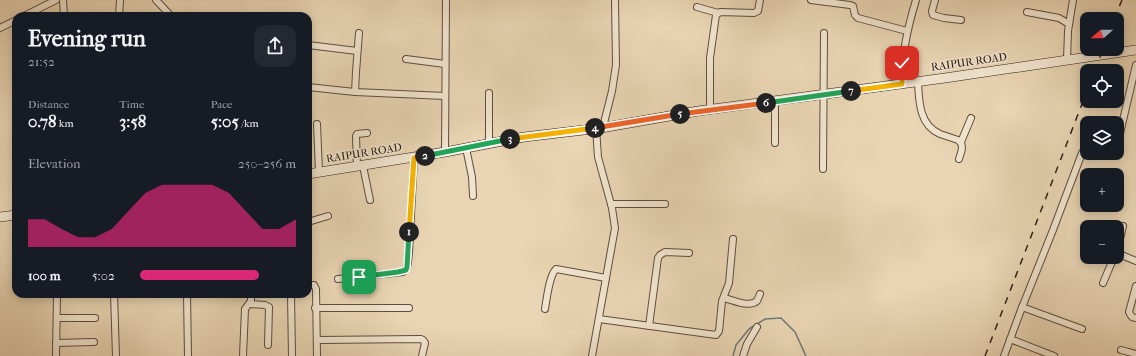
<!DOCTYPE html>
<meta charset="utf-8">
<style>
body{margin:0;font-family:"IM FELL French Canon",serif;background:#242831;color:#f1f3f6;height:100vh;display:flex;flex-direction:column;font-size:15px;white-space:nowrap}
*{box-sizing:border-box;margin:0}
p{font-size:13px;color:#9ea1a6}
.icon{flex:none;width:22px;height:22px;fill:none;stroke:currentColor;stroke-width:2;stroke-linecap:round;stroke-linejoin:round}
.map{position:relative;flex:1;overflow:hidden}
.details{position:absolute;left:12px;top:12px;width:300px;height:286px;display:flex;flex-direction:column;background:#171b24;border-radius:12px;box-shadow:0 2px 10px #0003}
.details>*{flex:none}
.needle{width:26px;rotate:249deg}
.fabs{position:absolute;left:1080px;top:12px;display:grid;gap:8px}
.fabs a{display:grid;place-items:center;width:44px;height:44px;border-radius:8px;background:#171b24;box-shadow:0 2px 10px #0003;font-size:20px}
.pin{position:absolute;display:grid;place-items:center;width:34px;height:34px;color:#fff;margin:-17px;border-radius:8px;box-shadow:0 2px 6px #0006}
.km{position:absolute;width:20px;height:20px;margin:-10px;border-radius:50%;background:#222;color:#fff;font-size:11px;line-height:20px;text-align:center}
.round{display:grid;place-items:center;flex:none;width:42px;height:42px;border-radius:12px;background:#242831}
.summary{display:flex;align-items:center;justify-content:space-between;height:68px;padding:0 16px}
h1{font-size:22px;font-weight:700;line-height:30px}
.stats{display:grid;grid-template-columns:repeat(3,1fr);gap:6px;height:68px;padding:4px 16px}
.stats div{display:grid;align-content:center}
.stats b{font-size:17px;font-weight:700}
.stats small{font-size:11px;font-weight:400}
.stats p{font-size:11px}
.chart{height:112px;padding:8px 16px}
.chart p{display:flex;justify-content:space-between}
.chart svg{width:100%;height:72px;margin-top:4px;fill:#db2777;opacity:.7}
ul{padding:0 16px;list-style:none;font-size:13px}
li{display:grid;grid-template-columns:64px 48px 1fr;align-items:center;height:30px}
li i{height:10px;border-radius:5px;background:#db2777}
.map>svg:first-child{display:block}
.lines{fill:none;stroke-linecap:round;stroke-linejoin:round}
.stream{stroke:#707a77;stroke-width:1.5}
.minor-casing{stroke:#5e4d40;stroke-width:8}
.secondary-casing{stroke:#302019;stroke-width:10}
.minor{stroke:#f1e4ce;stroke-width:6}
.secondary{stroke:#f1e4ce;stroke-width:9}
.rail{stroke:#302019;stroke-width:1.5;stroke-dasharray:7 7;stroke-linecap:butt}
.split-1-casing{stroke:#fff;stroke-width:8}
.split-2-casing{stroke:#fff;stroke-width:8}
.split-3-casing{stroke:#fff;stroke-width:8}
.split-4-casing{stroke:#fff;stroke-width:8}
.split-5-casing{stroke:#fff;stroke-width:8}
.split-6-casing{stroke:#fff;stroke-width:8}
.split-7-casing{stroke:#fff;stroke-width:8}
.split-8-casing{stroke:#fff;stroke-width:8}
.split-1{stroke:#22a559;stroke-width:5}
.split-2{stroke:#f5b400;stroke-width:5}
.split-3{stroke:#22a559;stroke-width:5}
.split-4{stroke:#f5b400;stroke-width:5}
.split-5{stroke:#f0652b;stroke-width:5}
.split-6{stroke:#f0652b;stroke-width:5}
.split-7{stroke:#22a559;stroke-width:5}
.split-8{stroke:#f5b400;stroke-width:5}
.labels{text-anchor:middle;dominant-baseline:central;stroke-width:3;stroke-linejoin:round;paint-order:stroke}
.street-label{font-size:11px;fill:#302019;stroke:#f1e4ce}
</style>
<div class="map">
<svg width="1136" height="356" viewBox="0 0 1136 356">
<rect width="100%" height="100%" fill="#e9d5b3"/>
<filter id="stains"><feTurbulence type="fractalNoise" baseFrequency=".005" numOctaves="4"/><feColorMatrix values="0 0 0 0 .2 0 0 0 0 .09 0 0 0 0 .02 0 0 0 .5 -.17"/></filter>
<radialGradient id="worn" r=".72"><stop offset=".6" stop-color="#630" stop-opacity="0"/><stop offset="1" stop-color="#630" stop-opacity=".3"/></radialGradient>
<g class="lines">
<polyline class="stream" points="733,356 736,345 749,329 765,319 781,318 795,332 806,356"/>
<defs>
<g id="minor">
<polyline points="63,0 64,16"/>
<polyline points="156,0 171,16"/>
<polyline points="811,0 850,5 853,6 855,15 858,18 907,31"/>
<polyline points="935,0 932,11 933,15 944,18 961,20"/>
<polyline points="697,7 718,13"/>
<polyline points="1027,12 1059,18 1069,24"/>
<polyline points="24,16 56,0"/>
<polyline points="119,16 120,0"/>
<polyline points="0,28 16,20"/>
<polyline points="308,45 357,51"/>
<polyline points="406,59 445,64"/>
<polyline points="1067,60 1068,31 1073,0"/>
<path d="M918,82c1,19 1,43 22,52 6,2 12,4 18,6 7,5 3,12 1,19"/>
<path d="M902,84c0,-31 5,-54 14,-84"/>
<polyline points="308,87 355,92 445,96"/>
<polyline points="355,92 356,72 359,33"/>
<polyline points="775,101 775,143"/>
<polyline points="710,110 710,58 716,15 720,12 754,13 758,11 760,0"/>
<polyline points="317,124 319,173"/>
<polyline points="603,127 612,91 616,65 615,0"/>
<polyline points="961,142 971,118"/>
<polyline points="489,143 489,93"/>
<polyline points="1117,146 1136,65"/>
<polyline points="466,148 472,177 473,196"/>
<polyline points="445,152 446,0"/>
<polyline points="1109,153 1113,153"/>
<polyline points="363,166 370,200"/>
<polyline points="357,167 356,136 357,134 367,133"/>
<polyline points="823,169 824,33"/>
<polyline points="611,204 665,204"/>
<polyline points="308,222 328,216"/>
<polyline points="1123,226 1117,251 1119,254 1136,261"/>
<path d="M338,279l65,-7c6,-4 5,-12 6,-19l5,-95"/>
<polyline points="1103,283 1114,257"/>
<polyline points="308,285 314,285 316,289 317,356"/>
<polyline points="1136,286 1129,312 1130,314 1132,317 1136,318"/>
<polyline points="114,294 116,356"/>
<polyline points="187,294 188,356"/>
<polyline points="291,294 292,356"/>
<path d="M724,298c9,2 25,10 33,3l3,-7"/>
<polyline points="249,304 265,305 269,307 268,345"/>
<polyline points="1022,307 1082,329"/>
<polyline points="315,308 409,308"/>
<path d="M545,309c2,-11 4,-33 11,-40l50,9"/>
<polyline points="57,318 95,318"/>
<polyline points="599,319 716,335 719,331 722,301 729,283 733,239"/>
<polyline points="649,326 658,258 660,255 665,252 689,253"/>
<polyline points="1010,339 1054,356"/>
<polyline points="317,340 421,339 423,340 425,343 422,356"/>
<polyline points="56,343 94,342"/>
<polyline points="1121,350 1136,354"/>
<polyline points="56,356 57,294"/>
<polyline points="243,356 245,309 251,301 251,294"/>
<polyline points="592,356 615,228 612,208 598,157 596,128"/>
<polyline points="743,356 747,344 757,327"/>
<polyline points="1004,356 1021,310 1053,230 1082,153 1085,149 1087,149"/>
</g>
<g id="secondary">
<polyline points="308,174 445,152 524,137 601,128 698,111 945,78 1136,50"/>
<polyline points="0,217 16,215"/>
</g>
</defs>
<use href="#minor" class="minor-casing"/>
<use href="#secondary" class="secondary-casing"/>
<use href="#minor" class="minor"/>
<use href="#secondary" class="secondary"/>
<g class="rail">
<polyline points="1114,19 1122,0"/>
<polyline points="1095,71 1103,49"/>
<polyline points="985,356 1087,91"/>
</g>
</g>
<g class="lines">
<defs>
<polyline id="split-1" points="359,277 398,272 406,270 407,267 409,232"/>
<polyline id="split-2" points="409,232 414,158 425,156"/>
<polyline id="split-3" points="425,156 510,139"/>
<polyline id="split-4" points="510,139 595,128"/>
<polyline id="split-5" points="595,128 680,114"/>
<polyline id="split-6" points="680,114 766,103"/>
<polyline id="split-7" points="766,103 851,91"/>
<polyline id="split-8" points="851,91 902,84 902,63"/>
</defs>
<use href="#split-1" class="split-1-casing"/>
<use href="#split-2" class="split-2-casing"/>
<use href="#split-3" class="split-3-casing"/>
<use href="#split-4" class="split-4-casing"/>
<use href="#split-5" class="split-5-casing"/>
<use href="#split-6" class="split-6-casing"/>
<use href="#split-7" class="split-7-casing"/>
<use href="#split-8" class="split-8-casing"/>
<use href="#split-1" class="split-1"/>
<use href="#split-2" class="split-2"/>
<use href="#split-3" class="split-3"/>
<use href="#split-4" class="split-4"/>
<use href="#split-5" class="split-5"/>
<use href="#split-6" class="split-6"/>
<use href="#split-7" class="split-7"/>
<use href="#split-8" class="split-8"/>
</g>
<g class="labels">
<g class="street-label">
<text transform="translate(969 62) rotate(-8)">RAIPUR ROAD</text>
<text transform="translate(364 153) rotate(-9)">RAIPUR ROAD</text>
</g>
</g>
<rect width="100%" height="100%" filter="url(#stains)"/>
<rect width="100%" height="100%" fill="url(#worn)"/>
</svg>
<div class="fabs">
<a><svg class="needle" viewBox="-14 -14 28 28"><path d="M0-13l5 13h-10z" fill="#e53935"/><path d="M0 13l5-13h-10z" fill="#9ea1a6"/></svg></a>
<a><svg class="icon" aria-label="locate" viewBox="0 0 24 24"><circle cx="12" cy="12" r="6"/><path d="M12 2v4M12 18v4M2 12h4M18 12h4"/></svg></a>
<a><svg class="icon" aria-label="layers" viewBox="0 0 24 24"><path d="M12 4l9 5-9 5-9-5zM3 14l9 5 9-5"/></svg></a>
<a>+</a>
<a>−</a>
</div>
<div class="pin" style="left:359px;top:277px;background:#1e9e55"><svg class="icon" aria-label="arrive" viewBox="0 0 24 24"><path d="M6 21V4h12l-3 4 3 4H6"/></svg></div>
<div class="pin" style="left:902px;top:63px;background:#d93025"><svg class="icon" aria-label="check" viewBox="0 0 24 24"><path d="M5 12l5 5 9-10"/></svg></div>
<b class="km" style="left:409px;top:232px">1</b>
<b class="km" style="left:425px;top:156px">2</b>
<b class="km" style="left:510px;top:139px">3</b>
<b class="km" style="left:595px;top:128px">4</b>
<b class="km" style="left:680px;top:114px">5</b>
<b class="km" style="left:766px;top:103px">6</b>
<b class="km" style="left:851px;top:91px">7</b>
<section class="details">
<div class="summary"><div><h1>Evening run</h1><p>21:52</p></div><a class="round"><svg class="icon" aria-label="share" viewBox="0 0 24 24"><path d="M12 15V3M7 8l5-5 5 5M5 13v7h14v-7"/></svg></a></div>
<div class="stats">
<div><p>Distance</p><b>0.78<small> km</small></b></div>
<div><p>Time</p><b>3:58</b></div>
<div><p>Pace</p><b>5:05<small> /km</small></b></div>
</div>
<div class="chart"><p><span>Elevation</span>250–256 m</p>
<svg viewBox="0 0 160 44" preserveAspectRatio="none"><path d="M0 44V27L10 27L20 33L30 38L40 38L50 33L60 22L70 11L80 6L90 6L100 6L110 6L120 11L130 22L140 33L150 33L160 27V44z"/></svg>
</div>
<ul>
<li><b>100 m</b>5:02<i style="width:76%"></i></li>
</ul>
</section>
</div>
